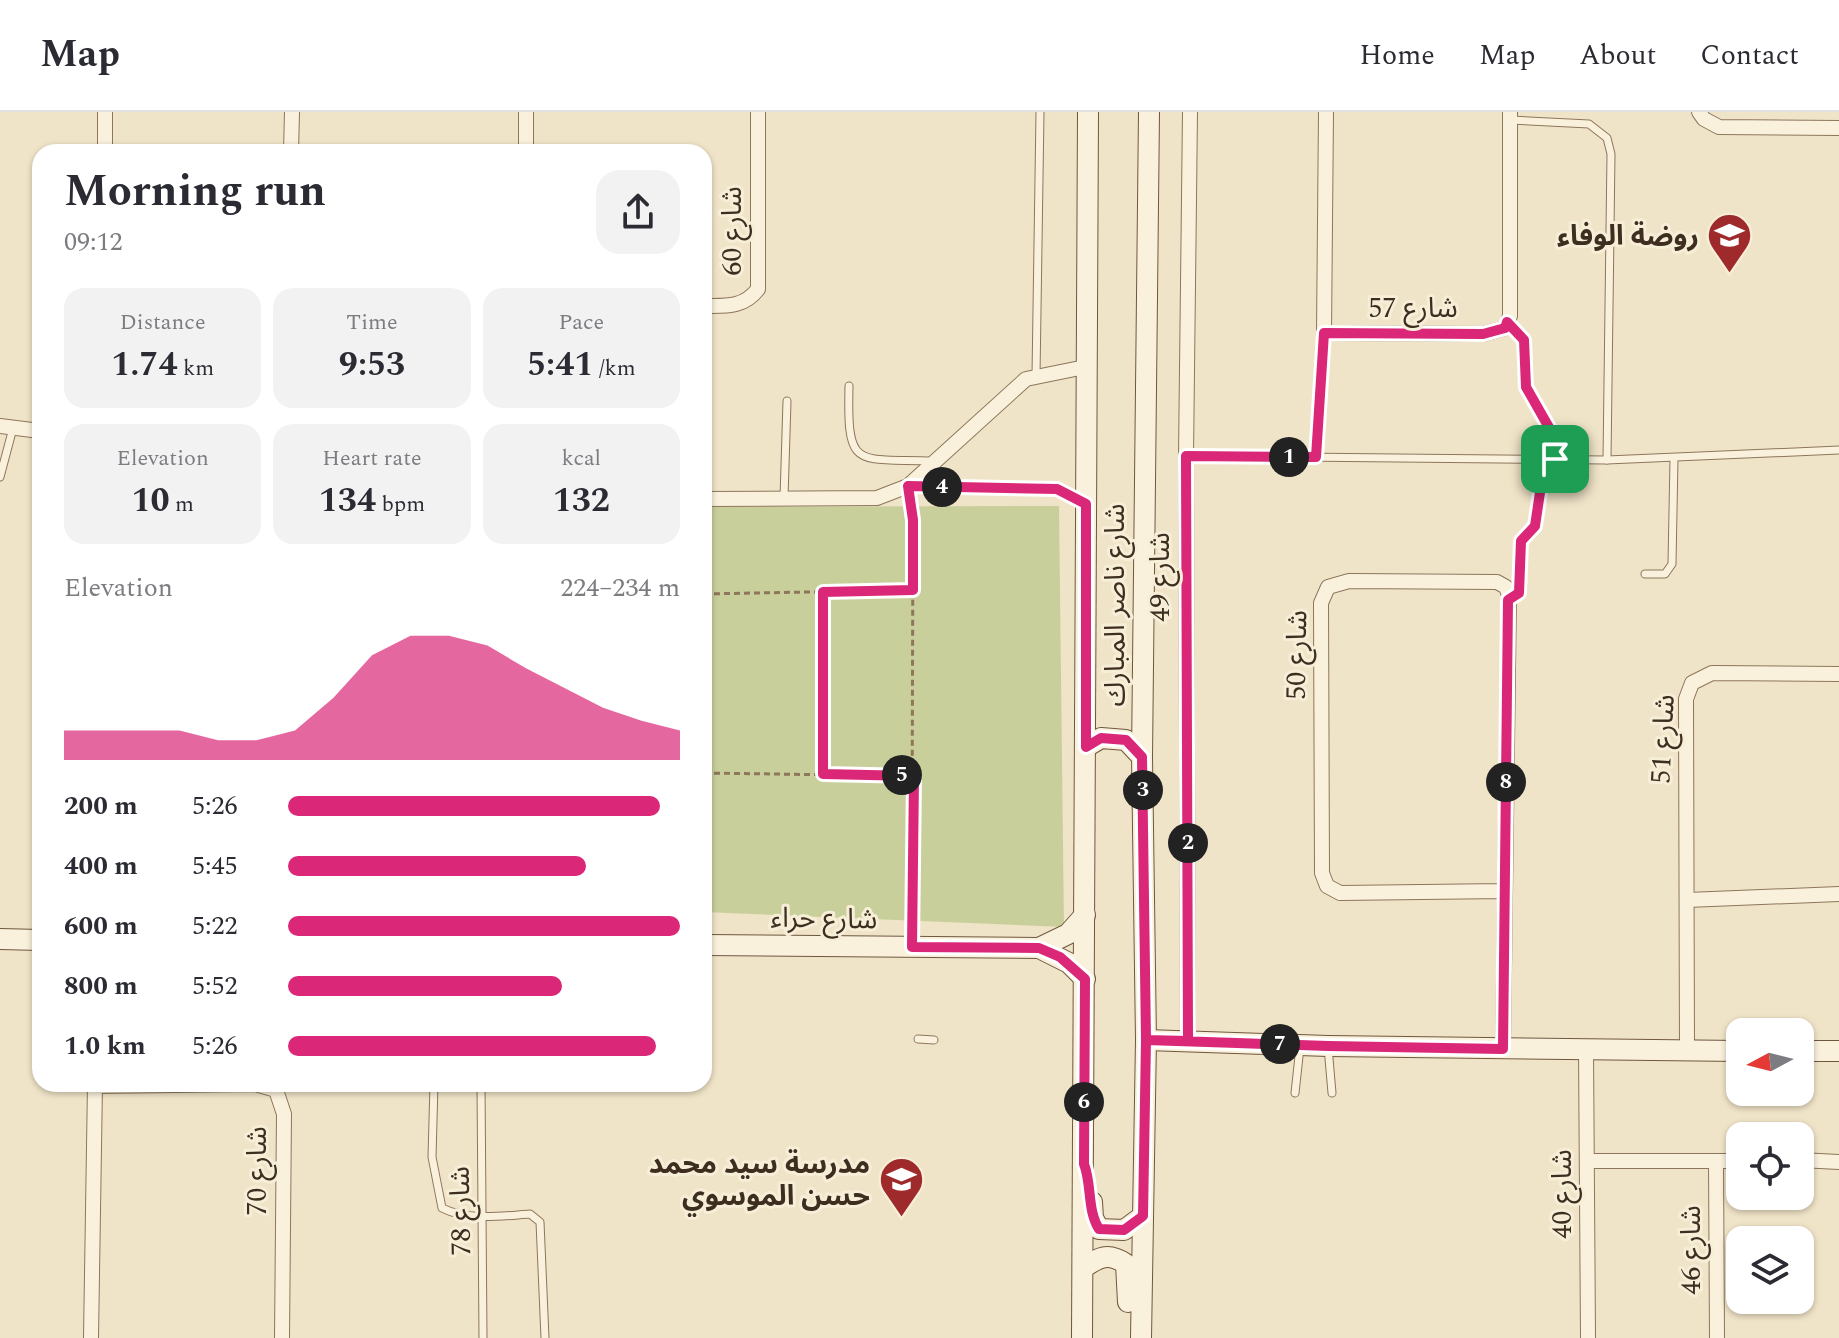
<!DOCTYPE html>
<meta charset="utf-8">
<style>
body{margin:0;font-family:Spectral,"Noto Sans Arabic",serif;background:#f2f2f3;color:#2b2b33;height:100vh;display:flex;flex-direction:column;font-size:30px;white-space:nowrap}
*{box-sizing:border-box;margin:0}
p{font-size:26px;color:#7c7c81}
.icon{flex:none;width:44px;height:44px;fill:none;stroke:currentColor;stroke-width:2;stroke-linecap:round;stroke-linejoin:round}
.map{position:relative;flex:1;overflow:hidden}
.drawer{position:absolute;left:32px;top:32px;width:680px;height:948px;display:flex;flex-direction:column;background:#fff;border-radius:24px;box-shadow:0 2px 6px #0004}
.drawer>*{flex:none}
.needle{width:52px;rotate:263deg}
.controls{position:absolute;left:1726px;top:906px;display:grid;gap:16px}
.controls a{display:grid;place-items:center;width:88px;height:88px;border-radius:16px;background:#fff;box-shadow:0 2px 6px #0004;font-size:40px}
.pin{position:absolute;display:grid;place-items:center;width:68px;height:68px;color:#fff;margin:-34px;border-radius:16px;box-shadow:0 4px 12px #0006}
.km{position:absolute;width:40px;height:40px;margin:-20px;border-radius:50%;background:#222;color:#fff;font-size:22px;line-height:40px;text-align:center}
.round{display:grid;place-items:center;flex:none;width:84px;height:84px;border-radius:24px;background:#f2f2f3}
.overview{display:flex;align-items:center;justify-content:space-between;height:136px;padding:0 32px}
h1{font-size:44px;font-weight:700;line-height:60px}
.stats{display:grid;grid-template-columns:repeat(3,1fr);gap:12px;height:136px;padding:8px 32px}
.stats div{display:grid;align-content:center;border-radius:20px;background:#f2f2f3;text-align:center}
.stats b{font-size:34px;font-weight:700}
.stats small{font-size:22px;font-weight:400}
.stats p{font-size:22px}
.chart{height:224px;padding:16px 32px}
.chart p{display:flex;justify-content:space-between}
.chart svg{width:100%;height:144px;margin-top:8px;fill:#db2777;opacity:.7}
ul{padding:0 32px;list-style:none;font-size:26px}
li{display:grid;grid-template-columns:128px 96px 1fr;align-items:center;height:60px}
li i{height:20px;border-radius:10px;background:#db2777}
header{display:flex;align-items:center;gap:48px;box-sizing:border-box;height:112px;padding:0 40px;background:#fff;border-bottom:2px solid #e1e1e2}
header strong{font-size:38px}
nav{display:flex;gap:44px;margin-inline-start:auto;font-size:28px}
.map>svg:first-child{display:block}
.green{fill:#c9cf9b}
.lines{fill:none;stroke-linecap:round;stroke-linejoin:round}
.lane-casing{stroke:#8d765c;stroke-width:9}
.street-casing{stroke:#8d765c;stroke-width:16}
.secondary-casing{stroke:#6f573f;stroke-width:22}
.path{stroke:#8d765c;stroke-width:3;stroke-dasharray:6 4;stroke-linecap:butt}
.lane{stroke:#faf1dc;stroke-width:7}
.street{stroke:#faf1dc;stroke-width:14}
.secondary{stroke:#faf1dc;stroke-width:20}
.route-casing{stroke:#fff;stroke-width:16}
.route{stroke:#db2777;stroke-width:10}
.labels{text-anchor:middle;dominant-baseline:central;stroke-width:6;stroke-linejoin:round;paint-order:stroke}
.street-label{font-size:28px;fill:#3d2e20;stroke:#f7eed8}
.poi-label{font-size:28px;font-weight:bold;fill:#3d2e20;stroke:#f7eed8;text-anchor:end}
</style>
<header>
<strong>Map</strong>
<nav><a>Home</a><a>Map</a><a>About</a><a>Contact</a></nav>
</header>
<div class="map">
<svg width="1839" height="1226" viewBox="0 0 1839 1226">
<rect width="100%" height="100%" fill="#f0e4c8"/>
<polygon class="green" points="1059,394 1064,815 704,800 704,395"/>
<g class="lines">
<defs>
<g id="lane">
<polyline points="1510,8 1589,12 1607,26 1611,42 1607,348"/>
<polyline points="1036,264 1040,0"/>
<path d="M849,274c-2,85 6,72 84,75"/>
<polyline points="1186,344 1607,348 1839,338"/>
<polyline points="1316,345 1324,221"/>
<polyline points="0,365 13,316"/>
<polyline points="910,375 1057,377 1082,390"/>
<polyline points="784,386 787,289"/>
<polyline points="1645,462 1665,462 1672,452 1674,346"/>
<polyline points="911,736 912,833"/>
<polyline points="918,927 934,928"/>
<polyline points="1328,935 1332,981"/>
<path d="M434,972l-2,73 10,51c26,13 59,8 88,6l10,8 5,116"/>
<polyline points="481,972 483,1226"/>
<polyline points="1295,981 1300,935"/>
</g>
<g id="street">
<polyline points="1326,0 1324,221 1483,222 1505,216 1510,204 1510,0"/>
<polyline points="1699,0 1704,7 1719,15 1839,16"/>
<polyline points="105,40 105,0"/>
<polyline points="291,40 292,0"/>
<polyline points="526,40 526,0"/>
<path d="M704,194c21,0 40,2 54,-17v-177"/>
<polyline points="0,314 40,319"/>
<polyline points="704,387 877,386 908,374 1026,267 1085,255"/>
<polyline points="1687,788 1839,782"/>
<polyline points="1188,929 1186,344 1190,0"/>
<polyline points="1503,937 1509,483 1506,475 1497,470 1349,469 1328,475 1321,491 1322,761 1327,774 1340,781 1504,779"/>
<polyline points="1586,937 1588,1226"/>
<polyline points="1687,939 1686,587 1692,571 1712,561 1839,562"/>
<polyline points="95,974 255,972 276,978 284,1002 282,1226"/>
<polyline points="1800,1048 1839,1050"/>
<polyline points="1588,1049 1740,1049"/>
<polyline points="1716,1049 1717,1226"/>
<polyline points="91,1226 95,972"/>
</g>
<g id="secondary">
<polyline points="1086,635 1101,626 1126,628 1142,645"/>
<polyline points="0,827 40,828"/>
<polyline points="704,833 1039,836 1069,851 1085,867"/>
<polyline points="1039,836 1068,822 1085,803"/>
<polyline points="1146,928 1328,934 1740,939"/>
<polyline points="1800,939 1839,939"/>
<polyline points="1092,1090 1093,1106 1099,1117 1124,1118 1143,1104"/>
<path d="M1083,1156c16,-11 25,-16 43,-4l2,38"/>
<polyline points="1082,1226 1088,0"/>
<polyline points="1141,1226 1146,928 1142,645 1149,0"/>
</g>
</defs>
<use href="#lane" class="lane-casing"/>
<use href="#street" class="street-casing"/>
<use href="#secondary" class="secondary-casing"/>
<g class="path">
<polyline points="1518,221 1524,228 1526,275 1555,326 1555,335"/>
<polyline points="910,388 913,408 912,725"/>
<polyline points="1520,468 1521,429 1535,414 1543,358"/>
<polyline points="704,482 912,478"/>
<polyline points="704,661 912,664"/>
<polyline points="823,662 823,480"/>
</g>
<use href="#lane" class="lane"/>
<use href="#street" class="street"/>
<use href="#secondary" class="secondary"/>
</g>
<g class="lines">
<defs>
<path id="route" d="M1555,347v-21l-29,-51 -2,-47 -17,-18 -2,6 -22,6 -159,-1 -8,124 -130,-1 2,585 -42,-1 -4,-283 -16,-17 -25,-2 -15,9v-243l-29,-15 -149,-3 5,34v70l-90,2v182l91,2 -2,171 127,1 21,9 25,22 -1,185c8,21 3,46 15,65l25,1 19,-14 3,-176c61,2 121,4 182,6l175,3 5,-449 11,-7 2,-52 14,-15 10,-67h10"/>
</defs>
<use href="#route" class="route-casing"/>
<use href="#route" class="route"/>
</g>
<defs>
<symbol id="school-pin" viewBox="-11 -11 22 30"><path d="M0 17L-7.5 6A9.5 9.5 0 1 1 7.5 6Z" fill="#9e2a2b" stroke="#f7eed8"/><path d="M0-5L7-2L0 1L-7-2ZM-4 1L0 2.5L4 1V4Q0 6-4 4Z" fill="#fff"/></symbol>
</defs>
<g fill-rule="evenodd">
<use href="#school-pin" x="1704" y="98" width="51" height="69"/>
<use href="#school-pin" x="876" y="1042" width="51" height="69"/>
</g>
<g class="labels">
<g class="street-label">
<text transform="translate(732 119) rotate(-90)">شارع 60</text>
<text x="1413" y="196">شارع 57</text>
<text transform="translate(1160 465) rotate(-90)">شارع 49</text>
<text transform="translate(1115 493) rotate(-90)">شارع ناصر المبارك</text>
<text transform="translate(1297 543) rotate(-89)">شارع 50</text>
<text transform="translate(1663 627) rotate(-87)">شارع 51</text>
<text transform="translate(824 807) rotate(1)">شارع حراء</text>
<text transform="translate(257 1059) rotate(-90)">شارع 70</text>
<text transform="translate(1562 1082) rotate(-90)">شارع 40</text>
<text transform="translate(461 1099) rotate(-91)">شارع 78</text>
<text transform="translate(1691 1138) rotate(-90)">شارع 46</text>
</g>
<g class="poi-label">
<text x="1699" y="124">روضة الوفاء</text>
<text x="870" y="1052">مدرسة سيد محمد<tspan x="870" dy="32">حسن الموسوي</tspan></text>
</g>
</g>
</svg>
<div class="controls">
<a><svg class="needle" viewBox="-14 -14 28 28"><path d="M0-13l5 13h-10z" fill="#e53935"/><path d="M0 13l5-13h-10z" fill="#7c7c81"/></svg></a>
<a><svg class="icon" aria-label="locate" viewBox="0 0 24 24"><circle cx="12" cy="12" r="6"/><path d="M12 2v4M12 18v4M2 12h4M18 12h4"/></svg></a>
<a><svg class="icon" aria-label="layers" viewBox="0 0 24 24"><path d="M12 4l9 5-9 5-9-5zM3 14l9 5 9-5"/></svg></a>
</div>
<div class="pin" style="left:1555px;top:347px;background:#1e9e55"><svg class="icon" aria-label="arrive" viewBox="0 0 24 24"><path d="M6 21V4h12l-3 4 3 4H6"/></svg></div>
<b class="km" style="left:1289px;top:345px">1</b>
<b class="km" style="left:1188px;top:731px">2</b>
<b class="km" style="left:1143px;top:678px">3</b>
<b class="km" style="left:942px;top:375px">4</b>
<b class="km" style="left:902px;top:663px">5</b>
<b class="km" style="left:1084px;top:990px">6</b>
<b class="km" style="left:1280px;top:932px">7</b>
<b class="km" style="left:1506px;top:670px">8</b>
<section class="drawer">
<div class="overview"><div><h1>Morning run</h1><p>09:12</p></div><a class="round"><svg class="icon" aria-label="share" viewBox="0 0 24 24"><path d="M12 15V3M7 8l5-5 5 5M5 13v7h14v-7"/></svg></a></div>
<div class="stats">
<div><p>Distance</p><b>1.74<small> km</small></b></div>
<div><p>Time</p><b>9:53</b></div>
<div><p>Pace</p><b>5:41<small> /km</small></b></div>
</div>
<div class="stats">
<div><p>Elevation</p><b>10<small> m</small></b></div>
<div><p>Heart rate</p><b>134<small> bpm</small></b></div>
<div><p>kcal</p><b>132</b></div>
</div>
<div class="chart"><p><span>Elevation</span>224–234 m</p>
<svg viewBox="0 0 160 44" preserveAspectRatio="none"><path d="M0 44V35L10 35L20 35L30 35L40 38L50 38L60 35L70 25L80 12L90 6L100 6L110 9L120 16L130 22L140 28L150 32L160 35V44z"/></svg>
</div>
<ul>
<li><b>200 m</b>5:26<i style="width:95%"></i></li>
<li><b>400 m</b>5:45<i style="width:76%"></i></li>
<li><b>600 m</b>5:22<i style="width:100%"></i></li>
<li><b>800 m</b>5:52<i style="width:70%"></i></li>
<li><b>1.0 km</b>5:26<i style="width:94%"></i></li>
</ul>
</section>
</div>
